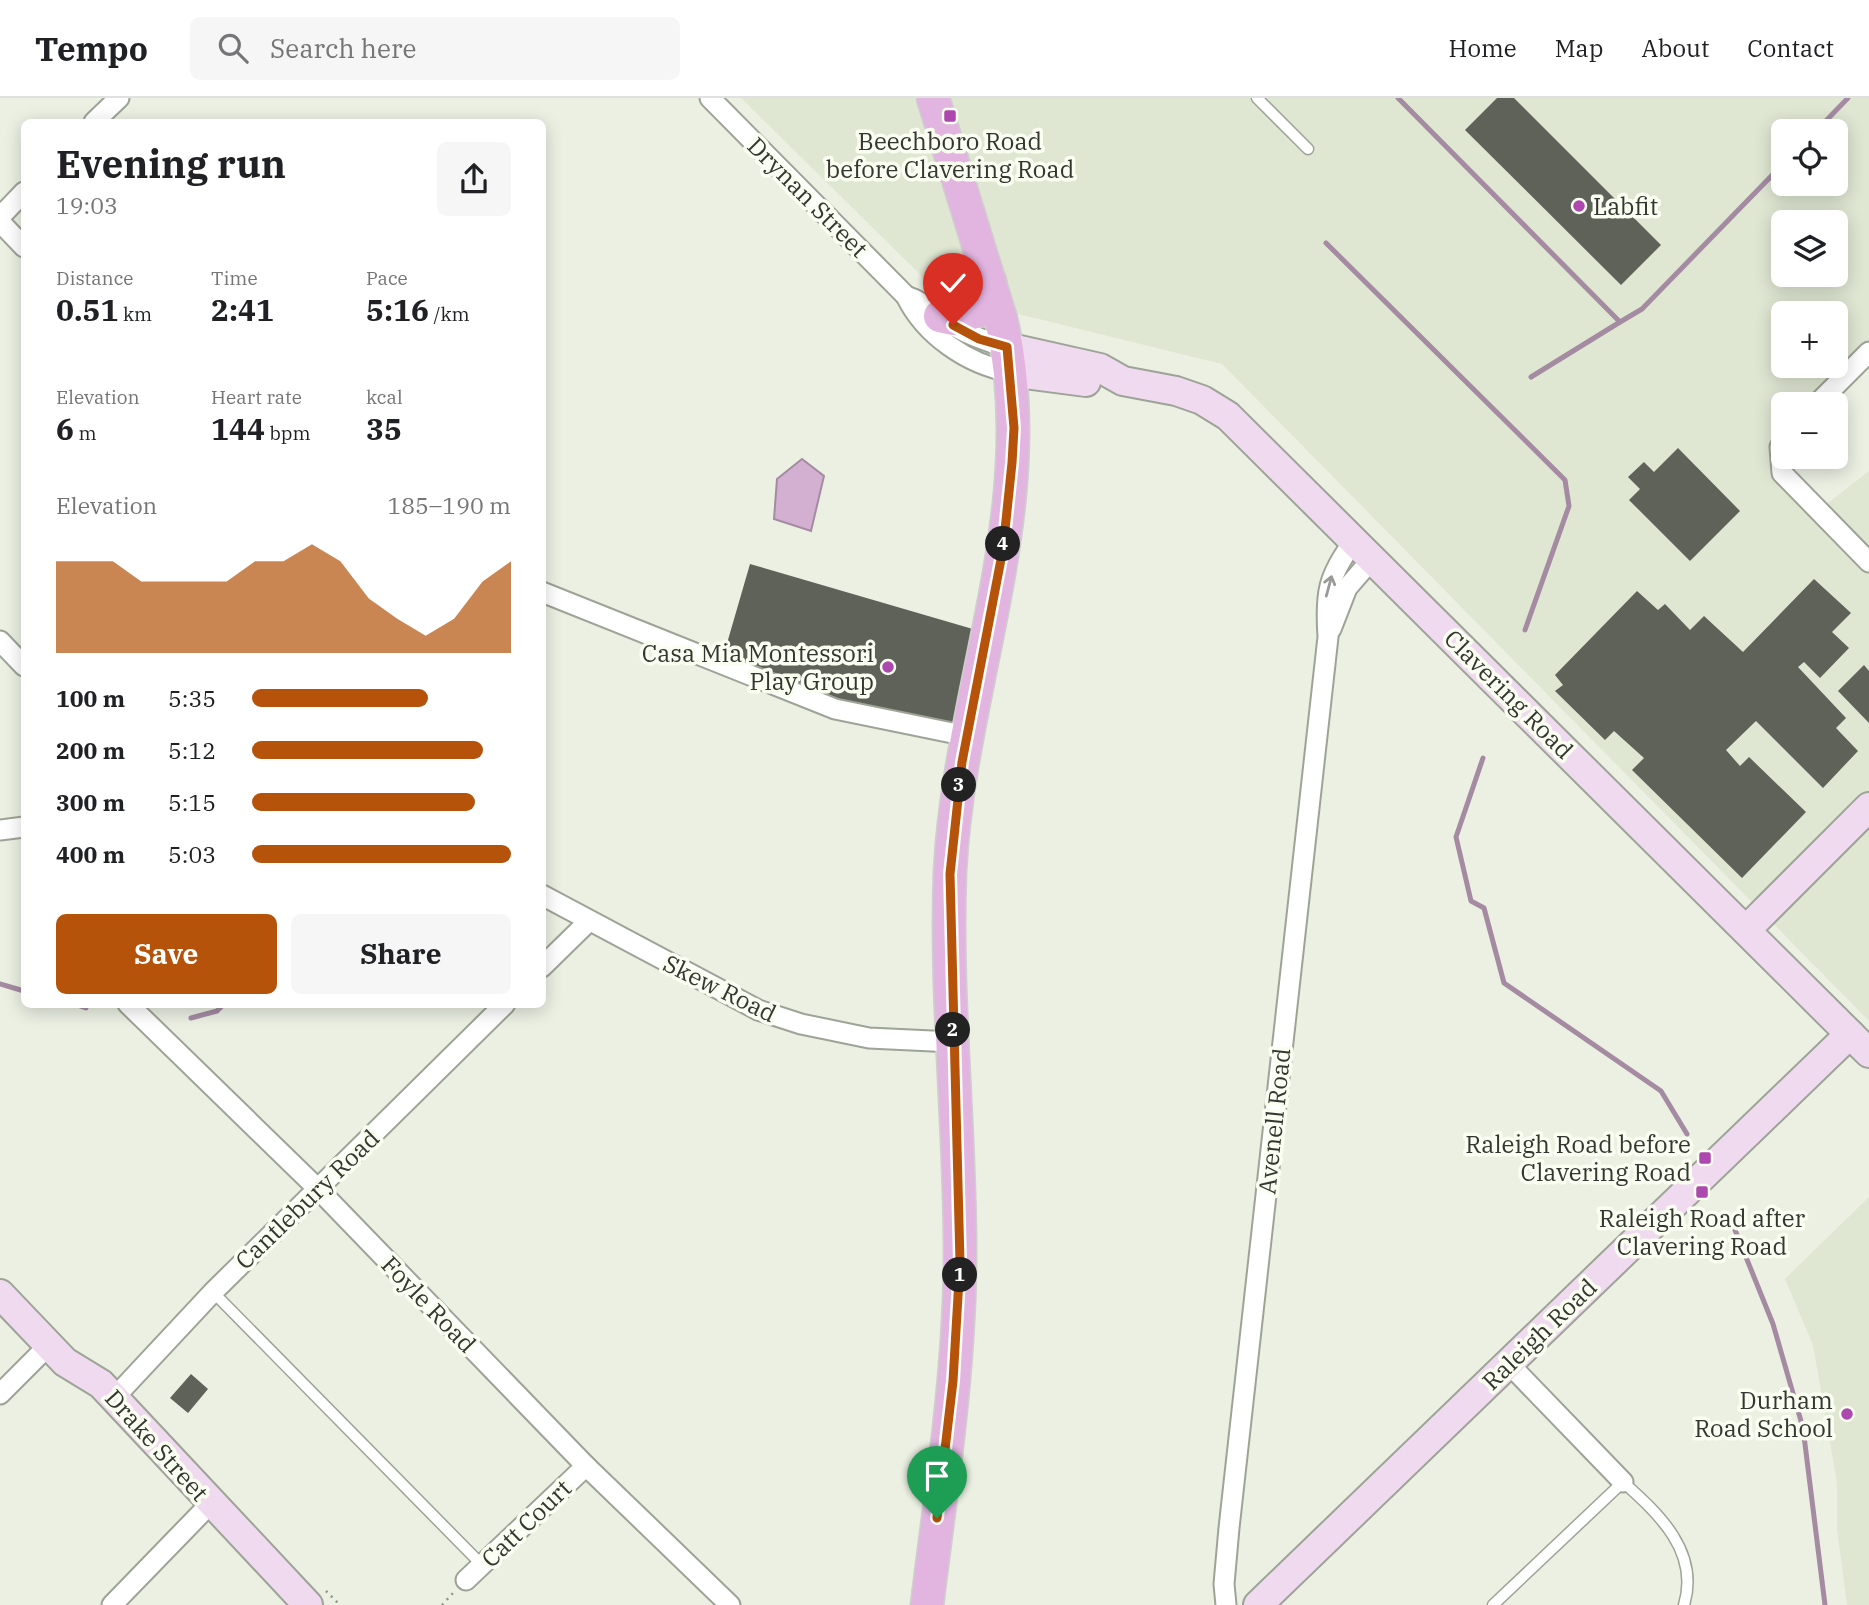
<!DOCTYPE html>
<meta charset="utf-8">
<style>
body{margin:0;font-family:"IBM Plex Serif",serif;background:#f6f6f6;color:#202124;height:100vh;display:flex;flex-direction:column;font-size:26px;white-space:nowrap}
*{box-sizing:border-box;margin:0}
p{font-size:23px;color:#757577}
.icon{flex:none;width:38px;height:38px;fill:none;stroke:currentColor;stroke-width:2;stroke-linecap:round;stroke-linejoin:round}
.map{position:relative;flex:1;overflow:hidden}
.details{position:absolute;left:21px;top:21px;width:525px;height:889px;display:flex;flex-direction:column;background:#fff;border-radius:10px;box-shadow:0 4px 18px #0003}
.details>*{flex:none}
.buttons{position:absolute;left:1771px;top:21px;display:grid;gap:14px}
.buttons a{display:grid;place-items:center;width:77px;height:77px;border-radius:10px;background:#fff;box-shadow:0 4px 18px #0003;font-size:35px}
.pin{position:absolute;display:grid;place-items:center;width:60px;height:60px;color:#fff;margin:-72px -30px;border-radius:50% 50% 50% 0;rotate:-45deg;box-shadow:0 0 7px #0007}
.pin .icon{rotate:45deg}
.km{position:absolute;width:35px;height:35px;margin:-18px;border-radius:50%;background:#222;color:#fff;font-size:19px;line-height:35px;text-align:center}
.round{display:grid;place-items:center;flex:none;width:74px;height:74px;border-radius:10px;background:#f6f6f6}
.head{display:flex;align-items:center;justify-content:space-between;height:119px;padding:0 35px}
h1{font-size:38px;font-weight:800;line-height:52px}
.stats{display:grid;grid-template-columns:repeat(3,1fr);gap:10px;height:119px;padding:7px 35px}
.stats div{display:grid;align-content:center}
.stats b{font-size:30px;font-weight:800}
.stats small{font-size:19px;font-weight:400}
.stats p{font-size:19px}
.chart{height:196px;padding:14px 35px}
.chart p{display:flex;justify-content:space-between}
.chart svg{width:100%;height:126px;margin-top:7px;fill:#b45309;opacity:.7}
.cta{display:flex;gap:14px;margin-top:auto;padding:14px 35px}
.cta a{flex:1;height:80px;border-radius:10px;background:#b45309;color:#fff;font-size:28px;font-weight:800;line-height:80px;text-align:center}
.cta a+a{background:#f6f6f6;color:#202124}
ul{padding:0 35px;list-style:none;font-size:23px}
li{display:grid;grid-template-columns:112px 84px 1fr;align-items:center;height:52px}
li i{height:18px;border-radius:9px;background:#b45309}
header{display:flex;align-items:center;gap:42px;box-sizing:border-box;height:98px;padding:0 35px;background:#fff;border-bottom:2px solid #e0e0e0}
header strong{font-size:33px}
nav{display:flex;gap:38px;margin-inline-start:auto;font-size:24px}
.search{width:490px;height:63px;background:#f6f6f6;display:flex;align-items:center;gap:18px;box-sizing:border-box;padding:0 24px;border-radius:10px;color:#757577;font-size:26px}
.map>svg:first-child{display:block}
.built{fill:#dfe7d3;fill-rule:evenodd}
.water{fill:#d3afd2;stroke:#a48ba2;stroke-width:2}
.lines{fill:none;stroke-linecap:round;stroke-linejoin:round}
.stream{stroke:#a48ba2;stroke-width:5}
.building{fill:#5e6258}
.lane-casing{stroke:#9ea397;stroke-width:13}
.street-casing{stroke:#9ea397;stroke-width:23}
.secondary-casing{stroke:#9ea397;stroke-width:32}
.primary-casing{stroke:#cfcfce;stroke-width:35}
.path{stroke:#90938b;stroke-width:2.5;stroke-dasharray:2 5;stroke-linecap:butt}
.lane{stroke:#fff;stroke-width:10}
.street{stroke:#fff;stroke-width:19}
.secondary{stroke:#f0daf0;stroke-width:28}
.primary{stroke:#e2b5e1;stroke-width:32}
.oneway{stroke:#9a9a98}
.route-casing{stroke:#fff;stroke-width:14}
.route{stroke:#b45309;stroke-width:9}
.poi-dot{fill:#ac48ae;stroke:#f9fef1;stroke-width:2.5}
.labels{text-anchor:middle;dominant-baseline:central;stroke-width:7;stroke-linejoin:round;paint-order:stroke}
.poi-label{font-size:24px;fill:#353632;stroke:#f9fef1;text-anchor:end}
.street-label{font-size:24px;fill:#353632;stroke:#f9fef1}
</style>
<header>
<strong>Tempo</strong>
<div class="search"><svg class="icon" aria-label="search" viewBox="0 0 24 24"><circle cx="10" cy="10" r="6"/><path d="M15 15l6 6"/></svg>Search here</div>
<nav><a>Home</a><a>Map</a><a>About</a><a>Contact</a></nav>
</header>
<div class="map">
<svg width="1869" height="1507" viewBox="0 0 1869 1507">
<rect width="100%" height="100%" fill="#ebf0e3"/>
<g class="built">
<path d="M741,0h1128v254l-52,52h-34l-1,69 37,37 50,-39v550l-647,-657 -281,-69zM1783,33h53v53h-53zM1783,124h53v53h-53zM1783,215h53v53h-53z"/>
<polygon points="1869,1099 1869,1507 1847,1507 1837,1431 1837,1385 1813,1247 1785,1181"/>
</g>
<polygon class="water" points="802,361 824,378 811,433 774,421 777,381"/>
<g class="lines">
<g class="stream">
<polyline points="1398,0 1620,224 1531,279"/>
<polyline points="1816,33 1848,0"/>
<polyline points="1326,145 1565,382 1569,408 1525,532"/>
<polyline points="1620,224 1642,211 1783,66"/>
<polyline points="1483,660 1456,739 1471,803 1484,810 1504,885 1661,993 1687,1036"/>
<polyline points="0,886 24,893"/>
<polyline points="74,906 86,910"/>
<polyline points="191,920 217,913 224,906"/>
<polyline points="1729,1117 1773,1226 1803,1330 1825,1507"/>
</g>
</g>
<g class="building">
<polygon points="1497,0 1514,0 1661,147 1621,187 1465,32"/>
<polygon points="1678,350 1740,413 1690,463 1629,402 1640,391 1628,379 1644,364 1654,374"/>
<polygon points="750,466 983,534 953,634 721,566"/>
<polygon points="1814,481 1851,515 1832,534 1849,550 1820,580 1804,564 1798,569 1846,620 1836,630 1858,653 1823,690 1756,623 1726,652 1740,668 1749,659 1806,714 1742,780 1632,672 1644,660 1614,633 1605,642 1555,593 1563,587 1555,577 1637,493 1658,512 1665,506 1690,532 1704,518 1743,554"/>
<polygon points="1864,567 1869,573 1869,625 1838,593"/>
<polygon points="191,1276 208,1291 188,1315 170,1300"/>
</g>
<g class="lines">
<defs>
<g id="lane">
<polyline points="1257,0 1308,51"/>
<polyline points="213,1194 482,1467"/>
<path d="M1493,1507l130,-123c36,32 77,70 61,123"/>
</g>
<g id="street">
<path d="M710,0l196,198c19,39 61,68 104,76"/>
<polyline points="94,24 119,0"/>
<polyline points="0,119 24,94"/>
<polyline points="0,124 24,149"/>
<path d="M906,198c19,6 31,19 48,30 17,10 34,16 53,21"/>
<polyline points="1817,306 1869,254"/>
<polyline points="1783,346 1780,349 1782,375 1869,464"/>
<polyline points="542,494 835,611 967,638"/>
<polyline points="1331,531 1347,490 1372,461"/>
<polyline points="0,543 24,568"/>
<polyline points="0,732 24,729"/>
<polyline points="542,797 758,912 801,926 869,940 953,944"/>
<polyline points="542,869 589,823"/>
<polyline points="128,906 318,1091 586,1368 730,1507"/>
<polyline points="1509,1266 1623,1384"/>
<polyline points="0,1296 50,1246"/>
<polyline points="114,1300 213,1194 505,906"/>
<polyline points="466,1482 586,1368"/>
<polyline points="112,1507 210,1406"/>
<path d="M1226,1507l-2,-21 5,-56 99,-891c-3,-44 0,-61 26,-96"/>
</g>
<g id="secondary">
<polyline points="1007,249 1100,270 1123,283 1176,293 1202,302 1228,318 1869,955"/>
<polyline points="1010,274 1086,284"/>
<polyline points="1747,831 1869,709"/>
<polyline points="0,1196 65,1264 101,1286 308,1507"/>
<polyline points="1258,1507 1850,936"/>
</g>
<g id="primary">
<polyline points="940,218 954,221 978,213 989,195 990,183"/>
<path d="M927,1507c14,-114 32,-228 33,-343 1,-130 -15,-260 -10,-390 9,-185 94,-367 51,-553l-68,-221"/>
</g>
</defs>
<use href="#lane" class="lane-casing"/>
<use href="#street" class="street-casing"/>
<use href="#secondary" class="secondary-casing"/>
<use href="#primary" class="primary-casing"/>
<g class="path">
<polyline points="326,1493 340,1507"/>
<polyline points="442,1507 454,1494"/>
</g>
<use href="#lane" class="lane"/>
<use href="#street" class="street"/>
<use href="#secondary" class="secondary"/>
<use href="#primary" class="primary"/>
</g>
<defs><path id="oneway-shaft" d="M-6 0H5M1.5-3L5.5 0L1.5 3" fill="none" stroke-width="1.6" stroke-linecap="round" stroke-linejoin="round" transform="scale(1.75)"/></defs>
<use class="oneway" href="#oneway-shaft" transform="translate(1329 488) rotate(-75)"/>
<g class="lines">
<defs>
<polyline id="route" points="937,1420 953,1283 960,1164 950,776 962,664 1003,451 1012,365 1014,330 1007,249 979,241 953,227"/>
</defs>
<use href="#route" class="route-casing"/>
<use href="#route" class="route"/>
</g>
<g class="poi-dot">
<rect x="943" y="11" width="14" height="14" rx="3.5"/>
<circle cx="1579" cy="108" r="7"/>
<circle cx="888" cy="569" r="7"/>
<rect x="1698" y="1053" width="14" height="14" rx="3.5"/>
<rect x="1695" y="1087" width="14" height="14" rx="3.5"/>
<circle cx="1847" cy="1316" r="7"/>
</g>
<g class="labels">
<g class="poi-label">
<text x="950" y="43" text-anchor="middle">Beechboro Road<tspan x="950" dy="28">before Clavering Road</tspan></text>
<text x="1593" y="108" text-anchor="start">Labfit</text>
<text x="874" y="555">Casa Mia Montessori<tspan x="874" dy="28">Play Group</tspan></text>
<text x="1691" y="1046">Raleigh Road before<tspan x="1691" dy="28">Clavering Road</tspan></text>
<text x="1702" y="1120" text-anchor="middle">Raleigh Road after<tspan x="1702" dy="28">Clavering Road</tspan></text>
<text x="1833" y="1302">Durham<tspan x="1833" dy="28">Road School</tspan></text>
</g>
<g class="street-label">
<text transform="translate(808 99) rotate(45)">Drynan Street</text>
<text transform="translate(1509 596) rotate(45)">Clavering Road</text>
<text transform="translate(720 890) rotate(26)">Skew Road</text>
<text transform="translate(1274 1023) rotate(-84)">Avenell Road</text>
<text transform="translate(307 1101) rotate(-44)">Cantlebury Road</text>
<text transform="translate(429 1206) rotate(46)">Foyle Road</text>
<text transform="translate(1539 1236) rotate(-44)">Raleigh Road</text>
<text transform="translate(157 1347) rotate(48)">Drake Street</text>
<text transform="translate(526 1425) rotate(-44)">Catt Court</text>
</g>
</g>
</svg>
<div class="buttons">
<a><svg class="icon" aria-label="locate" viewBox="0 0 24 24"><circle cx="12" cy="12" r="6"/><path d="M12 2v4M12 18v4M2 12h4M18 12h4"/></svg></a>
<a><svg class="icon" aria-label="layers" viewBox="0 0 24 24"><path d="M12 4l9 5-9 5-9-5zM3 14l9 5 9-5"/></svg></a>
<a>+</a>
<a>−</a>
</div>
<div class="pin" style="left:937px;top:1420px;background:#1e9e55"><svg class="icon" aria-label="arrive" viewBox="0 0 24 24"><path d="M6 21V4h12l-3 4 3 4H6"/></svg></div>
<div class="pin" style="left:953px;top:227px;background:#d93025"><svg class="icon" aria-label="check" viewBox="0 0 24 24"><path d="M5 12l5 5 9-10"/></svg></div>
<b class="km" style="left:960px;top:1177px">1</b>
<b class="km" style="left:953px;top:932px">2</b>
<b class="km" style="left:959px;top:687px">3</b>
<b class="km" style="left:1003px;top:446px">4</b>
<section class="details">
<div class="head"><div><h1>Evening run</h1><p>19:03</p></div><a class="round"><svg class="icon" aria-label="share" viewBox="0 0 24 24"><path d="M12 15V3M7 8l5-5 5 5M5 13v7h14v-7"/></svg></a></div>
<div class="stats">
<div><p>Distance</p><b>0.51<small> km</small></b></div>
<div><p>Time</p><b>2:41</b></div>
<div><p>Pace</p><b>5:16<small> /km</small></b></div>
</div>
<div class="stats">
<div><p>Elevation</p><b>6<small> m</small></b></div>
<div><p>Heart rate</p><b>144<small> bpm</small></b></div>
<div><p>kcal</p><b>35</b></div>
</div>
<div class="chart"><p><span>Elevation</span>185–190 m</p>
<svg viewBox="0 0 160 44" preserveAspectRatio="none"><path d="M0 44V12L10 12L20 12L30 19L40 19L50 19L60 19L70 12L80 12L90 6L100 12L110 25L120 32L130 38L140 32L150 19L160 12V44z"/></svg>
</div>
<ul>
<li><b>100 m</b>5:35<i style="width:68%"></i></li>
<li><b>200 m</b>5:12<i style="width:89%"></i></li>
<li><b>300 m</b>5:15<i style="width:86%"></i></li>
<li><b>400 m</b>5:03<i style="width:100%"></i></li>
</ul>
<div class="cta"><a>Save</a><a>Share</a></div>
</section>
</div>
